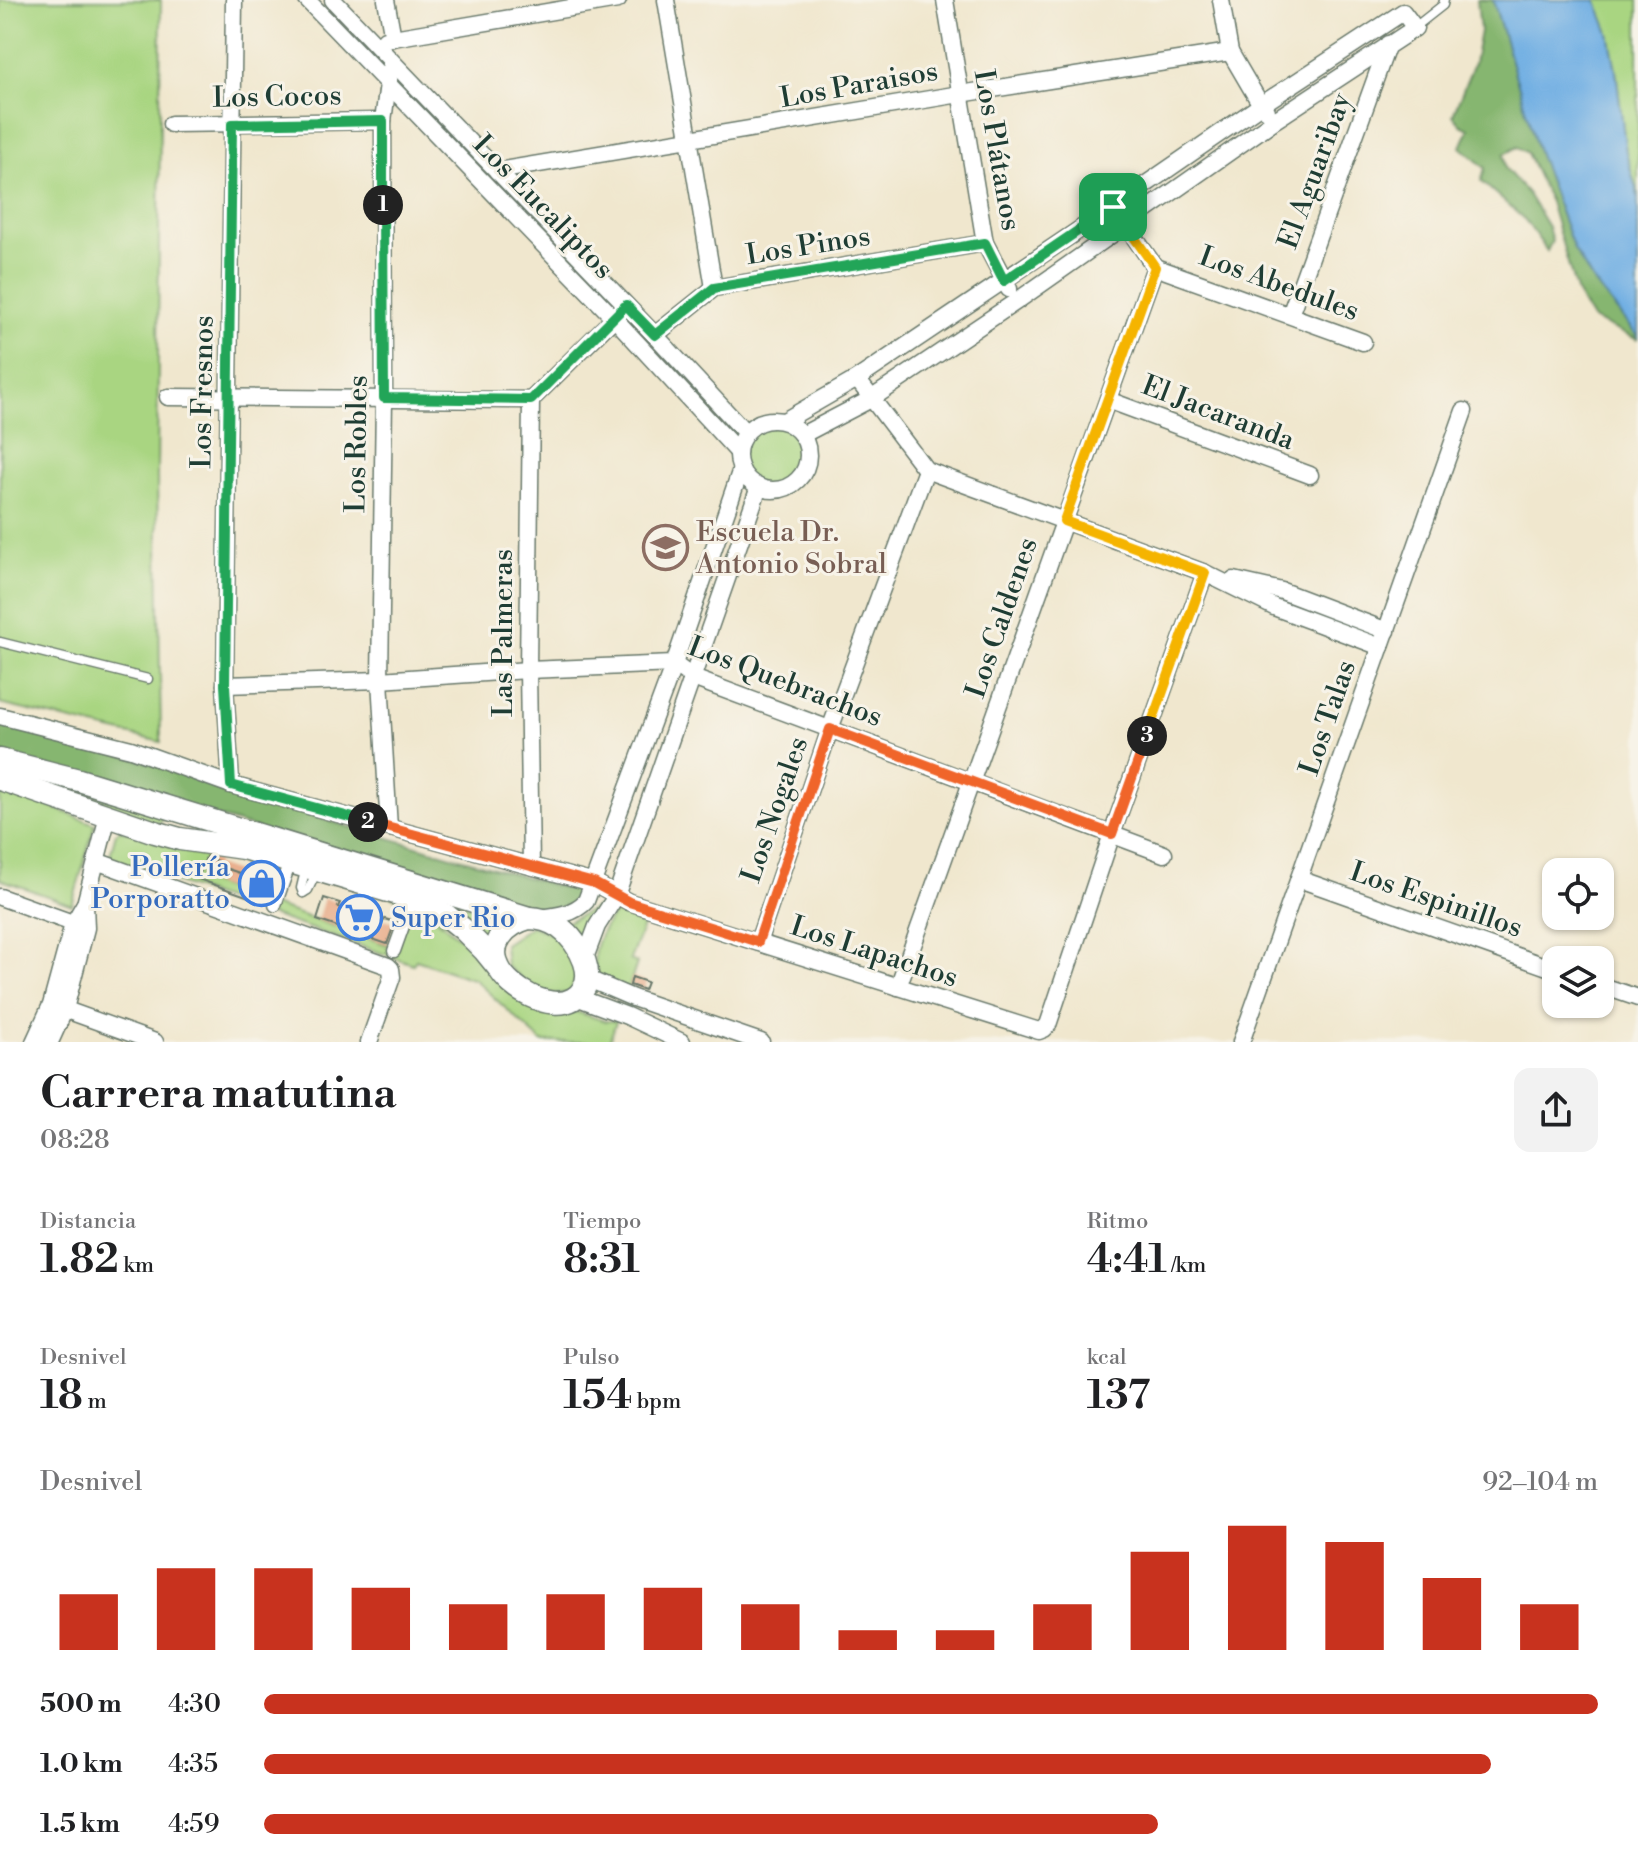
<!DOCTYPE html>
<html lang="es">
<meta charset="utf-8">
<style>
body{margin:0;font-family:"Libre Bodoni",serif;background:#f2f2f2;color:#202124;height:100vh;display:flex;flex-direction:column;font-size:30px;white-space:nowrap}
*{box-sizing:border-box;margin:0}
p{font-size:26px;color:#757577}
.icon{flex:none;width:44px;height:44px;fill:none;stroke:currentColor;stroke-width:2;stroke-linecap:round;stroke-linejoin:round}
.map{position:relative;height:1042px;overflow:hidden}
.sheet{display:flex;flex-direction:column;background:#fff;flex:1}
.sheet>*{flex:none}
.controls{position:absolute;left:1542px;top:858px;display:grid;gap:16px}
.controls a{display:grid;place-items:center;width:72px;height:72px;border-radius:16px;background:#fff;box-shadow:0 2px 6px #0004;font-size:40px}
.pin{position:absolute;display:grid;place-items:center;width:68px;height:68px;color:#fff;margin:-34px;border-radius:16px;box-shadow:0 4px 12px #0006}
.km{position:absolute;width:40px;height:40px;margin:-20px;border-radius:50%;background:#222;color:#fff;font-size:22px;line-height:40px;text-align:center}
.round{display:grid;place-items:center;flex:none;width:84px;height:84px;border-radius:16px;background:#f2f2f2}
.head{display:flex;align-items:center;justify-content:space-between;height:136px;padding:0 40px}
h1{font-size:44px;font-weight:600;line-height:60px}
.figures{display:grid;grid-template-columns:repeat(3,1fr);gap:12px;height:136px;padding:8px 40px}
.figures div{display:grid;align-content:center}
.figures b{font-size:40px;font-weight:600}
.figures small{font-size:22px;font-weight:400}
.figures p{font-size:22px}
.chart{height:224px;padding:16px 40px}
.chart p{display:flex;justify-content:space-between}
.chart svg{width:100%;height:144px;margin-top:8px;stroke:#c8321e;stroke-width:6}
ul{padding:0 40px;list-style:none;font-size:26px}
li{display:grid;grid-template-columns:128px 96px 1fr;align-items:center;height:60px}
li i{height:20px;border-radius:10px;background:#c8321e}
.map>svg:first-child{display:block}
.green{fill:#a9d581;stroke:#64895a;stroke-width:2}
.forest{fill:#86b66f;stroke:#527a52;stroke-width:2}
.water{fill:#71afe3;stroke:#48768c;stroke-width:2}
.building{fill:#e8ac89}
.lines{fill:none;stroke-linecap:round;stroke-linejoin:round}
.service-casing{stroke:#68786a;stroke-width:11}
.pedestrian-casing{stroke:#68786a;stroke-width:15}
.minor-casing{stroke:#68786a;stroke-width:19}
.secondary-casing{stroke:#68786a;stroke-width:25}
.service{stroke:#fff;stroke-width:8}
.pedestrian{stroke:#fff;stroke-width:12}
.minor{stroke:#fff;stroke-width:16}
.secondary{stroke:#fff;stroke-width:22}
.split-1-casing{stroke:#fff;stroke-width:16}
.split-2-casing{stroke:#fff;stroke-width:16}
.split-3-casing{stroke:#fff;stroke-width:16}
.split-4-casing{stroke:#fff;stroke-width:16}
.split-1{stroke:#22a559;stroke-width:10}
.split-2{stroke:#22a559;stroke-width:10}
.split-3{stroke:#f0652b;stroke-width:10}
.split-4{stroke:#f5b400;stroke-width:10}
.labels{text-anchor:middle;dominant-baseline:central;stroke-width:6;stroke-linejoin:round;paint-order:stroke}
.street-label{font-size:28px;fill:#1f3d34;stroke:#f7f3e8}
.education-label{font-size:28px;fill:#785e54;stroke:#f7f3e8;text-anchor:start}
.shop-label{font-size:28px;fill:#366cbe;stroke:#f7f3e8;text-anchor:end}
</style>
<div class="map">
<svg width="1638" height="1042" viewBox="0 0 1638 1042">
<rect width="100%" height="100%" fill="#f7f3e8"/>
<filter id="ink" filterUnits="userSpaceOnUse"><feTurbulence type="fractalNoise" baseFrequency=".0125" numOctaves="2"/><feDisplacementMap in="SourceGraphic" scale="16" xChannelSelector="R" yChannelSelector="G"/><feConvolveMatrix kernelMatrix="1 2 1 2 8 2 1 2 1" color-interpolation-filters="sRGB"/></filter>
<filter id="wash" filterUnits="userSpaceOnUse"><feTurbulence type="fractalNoise" baseFrequency=".006" numOctaves="4" result="noise"/><feDisplacementMap in="SourceGraphic" scale="32" xChannelSelector="R" yChannelSelector="G"/><feGaussianBlur stdDeviation="1.8" result="paint"/><feColorMatrix in="noise" values="0 0 0 0 0 0 0 0 0 0 0 0 0 0 0 0 0 1.4 0 .05"/><feComposite in="paint" operator="in"/></filter>
<g filter="url(#wash)">
<rect width="100%" height="100%" fill="#f0e7ce"/>
<g class="green">
<polygon points="0,0 161,0 157,477 161,742 0,704"/>
<polygon points="1596,0 1638,0 1638,196 1626,152 1616,71 1609,33"/>
<circle cx="773" cy="455" r="35"/>
<polygon points="0,787 95,824 72,905 0,879"/>
<polygon points="79,790 162,815 162,820 158,823 75,793"/>
<polygon points="120,830 208,851 198,879 391,946 416,907 429,913 551,1010 577,1012 605,1021 613,1021 617,1019 609,1042 542,1042 475,980 416,960 413,964 111,860 109,859 116,833"/>
<polygon points="314,859 510,918 488,943"/>
<polygon points="599,906 583,941 565,923"/>
<path d="M620,906l27,9 -17,45 7,3 -9,27 -28,-10c-15,-28 2,-52 20,-74z"/>
<polygon points="531,926 562,937 579,973 569,993 542,994 506,966 504,944"/>
</g>
<g class="forest">
<polygon points="1477,0 1493,0 1538,151 1574,249 1593,281 1638,337 1638,340 1592,319 1577,294 1550,202 1527,153 1517,147 1504,154 1505,168 1528,194 1548,227 1552,241 1547,251 1525,220 1481,181 1485,168 1461,147 1469,129 1461,125 1453,115 1474,63 1480,31"/>
<path d="M0,724l134,34 39,12 72,27 333,95 1,7c-25,17 -52,8 -79,2l-500,-149z"/>
</g>
<polygon class="water" points="1493,0 1596,0 1609,33 1616,71 1626,152 1638,196 1638,337 1593,281 1574,249 1538,151"/>
<g id="blocks">
<g class="building">
<polygon points="206,857 217,861 216,865 266,882 267,878 274,881 266,903 198,879"/>
<polygon points="324,898 340,903 338,907 383,922 385,919 395,922 387,944 317,920"/>
<polygon points="632,977 647,982 644,990 630,985"/>
</g>
</g>
</g>
<g filter="url(#ink)">
<use href="#blocks" fill-opacity="0" stroke="#68786a" stroke-width="2"/>
<g class="lines">
<defs>
<g id="service">
<polyline points="1415,27 1443,5 1444,0"/>
<polyline points="0,642 148,679"/>
<polyline points="303,893 308,890 317,871"/>
<polyline points="303,893 301,888 306,867"/>
</g>
<g id="pedestrian">
<polyline points="275,905 290,862"/>
<polyline points="394,951 413,898"/>
</g>
<g id="minor">
<polyline points="307,0 614,318 738,452"/>
<polyline points="333,0 655,335 746,433"/>
<polyline points="666,0 714,288"/>
<polyline points="945,0 985,243 1009,289"/>
<polyline points="1221,0 1230,52 1261,105 1267,111"/>
<polyline points="393,38 618,0"/>
<polyline points="385,39 393,38 386,0"/>
<polyline points="171,124 383,121"/>
<polyline points="497,171 960,94 1230,52"/>
<polyline points="1121,218 1155,267 1363,342"/>
<polyline points="1290,315 1388,44"/>
<polyline points="655,335 714,288 985,243"/>
<polyline points="857,379 926,470 1205,573 1274,607 1381,647"/>
<polyline points="168,397 531,400 620,312"/>
<polyline points="531,400 528,670 531,866"/>
<polyline points="1108,400 1310,475"/>
<circle cx="773" cy="455" r="35"/>
<polyline points="784,421 857,379 1113,207 1261,105 1403,12 1415,28 1275,120 1017,301 871,399 802,435"/>
<polyline points="1234,580 1282,591 1387,631"/>
<polyline points="225,685 380,680 528,670 674,664 693,678 1164,854"/>
<polyline points="0,716 131,749 231,785 594,883 629,902 1039,1031 1044,1029 1048,1025 1112,834 1205,573"/>
<polyline points="231,785 225,685 234,0"/>
<polyline points="389,828 380,680 384,398 383,121 391,61"/>
<polyline points="96,861 388,966 391,969 392,977 369,1042"/>
<polyline points="1299,879 1556,970"/>
<polyline points="0,897 81,926"/>
<path d="M540,918c17,-2 34,-4 46,-17l88,-237 67,-195"/>
<polyline points="758,942 830,729 926,470"/>
<polyline points="585,958 597,926 616,896 759,487"/>
<polyline points="586,978 633,998 761,1042"/>
<polyline points="1600,985 1638,998"/>
<polyline points="898,987 1155,267"/>
<polyline points="576,997 627,1016 682,1042"/>
<polyline points="55,1006 155,1042"/>
<polyline points="34,1042 51,1005 73,924 84,905"/>
<polyline points="50,1042 65,1009 86,928 85,904 108,816"/>
<polyline points="1241,1042 1464,411"/>
</g>
<g id="secondary">
<polyline points="0,760 79,780 529,918"/>
<polyline points="0,779 155,832 180,839 243,848 415,899 447,916 463,929 485,951 498,967"/>
<path d="M529,918c11,0 21,3 30,9 20,14 44,55 14,72 -23,13 -64,-10 -74,-31 -13,-25 8,-44 30,-50z"/>
</g>
</defs>
<use href="#service" class="service-casing"/>
<use href="#pedestrian" class="pedestrian-casing"/>
<use href="#minor" class="minor-casing"/>
<use href="#secondary" class="secondary-casing"/>
<use href="#service" class="service"/>
<use href="#pedestrian" class="pedestrian"/>
<use href="#minor" class="minor"/>
<use href="#secondary" class="secondary"/>
</g>
</g>
<g class="lines" filter="url(#ink)">
<defs>
<polyline id="split-1" points="383,205 384,398 531,400 626,305 655,335 714,288 985,243 1004,281 1113,207"/>
<polyline id="split-2" points="368,822 231,785 225,685 232,124 383,121 383,205"/>
<polyline id="split-3" points="368,822 594,883 629,902 758,942 830,729 1112,834 1147,736"/>
<polyline id="split-4" points="1113,207 1155,267 1064,521 1205,573 1147,736"/>
</defs>
<use href="#split-1" class="split-1-casing"/>
<use href="#split-2" class="split-2-casing"/>
<use href="#split-3" class="split-3-casing"/>
<use href="#split-4" class="split-4-casing"/>
<use href="#split-1" class="split-1"/>
<use href="#split-2" class="split-2"/>
<use href="#split-3" class="split-3"/>
<use href="#split-4" class="split-4"/>
</g>
<defs>
<symbol id="school-ring" viewBox="-11 -11 22 22"><circle r="9.5" fill="#f7f3e8" stroke="#8d6e63" stroke-width="1.5"/><path d="M0-5L7-2L0 1L-7-2ZM-4 1L0 2.5L4 1V4Q0 6-4 4Z" fill="#8d6e63"/></symbol>
<symbol id="shop-ring" viewBox="-11 -11 22 22"><circle r="9.5" fill="#f7f3e8" stroke="#3f7fe0" stroke-width="1.5"/><path d="M-5-2.5h2.3a2.7 3.5 0 0 1 5.4 0H5L5.5 6h-11ZM-1.5-2.5h3a1.5 2.3 0 0 0-3 0Z" fill="#3f7fe0"/></symbol>
<symbol id="supermarket-ring" viewBox="-11 -11 22 22"><circle r="9.5" fill="#f7f3e8" stroke="#3f7fe0" stroke-width="1.5"/><path d="M-6-5.5h2.5l.6 2H6L4.5 2H-2.5L-4.4-4H-6ZM-1.5 3.2a1.3 1.3 0 1 0 .1 0ZM3 3.2a1.3 1.3 0 1 0 .1 0Z" fill="#3f7fe0"/></symbol>
</defs>
<g fill-rule="evenodd">
<use href="#school-ring" x="640" y="522" width="51" height="51"/>
<use href="#shop-ring" x="236" y="858" width="51" height="51"/>
<use href="#supermarket-ring" x="334" y="892" width="51" height="51"/>
</g>
<g class="labels">
<g class="street-label">
<text transform="translate(859 85) rotate(-10)">Los Paraisos</text>
<text transform="translate(277 97) rotate(-1)">Los Cocos</text>
<text transform="translate(997 150) rotate(80)">Los Plátanos</text>
<text transform="translate(1315 171) rotate(-70)">El Aguaribay</text>
<text transform="translate(543 207) rotate(46)">Los Eucaliptos</text>
<text transform="translate(808 246) rotate(-9)">Los Pinos</text>
<text transform="translate(1279 284) rotate(20)">Los Abedules</text>
<text transform="translate(203 392) rotate(-89)">Los Fresnos</text>
<text transform="translate(1218 413) rotate(21)">El Jacaranda</text>
<text transform="translate(357 444) rotate(-89)">Los Robles</text>
<text transform="translate(1002 618) rotate(-71)">Los Caldenes</text>
<text transform="translate(503 633) rotate(-90)">Las Palmeras</text>
<text transform="translate(785 682) rotate(21)">Los Quebrachos</text>
<text transform="translate(1328 718) rotate(-71)">Los Talas</text>
<text transform="translate(775 810) rotate(-71)">Los Nogales</text>
<text transform="translate(1436 900) rotate(19)">Los Espinillos</text>
<text transform="translate(874 952) rotate(18)">Los Lapachos</text>
</g>
<g class="education-label">
<text x="696" y="532">Escuela Dr.<tspan x="696" dy="32">Antonio Sobral</tspan></text>
</g>
<g class="shop-label">
<text x="230" y="867">Pollería<tspan x="230" dy="32">Porporatto</tspan></text>
<text x="391" y="918" text-anchor="start">Super Rio</text>
</g>
</g>
</svg>
<div class="controls">
<a><svg class="icon" aria-label="locate" viewBox="0 0 24 24"><circle cx="12" cy="12" r="6"/><path d="M12 2v4M12 18v4M2 12h4M18 12h4"/></svg></a>
<a><svg class="icon" aria-label="layers" viewBox="0 0 24 24"><path d="M12 4l9 5-9 5-9-5zM3 14l9 5 9-5"/></svg></a>
</div>
<div class="pin" style="left:1113px;top:207px;background:#1e9e55"><svg class="icon" aria-label="arrive" viewBox="0 0 24 24"><path d="M6 21V4h12l-3 4 3 4H6"/></svg></div>
<b class="km" style="left:383px;top:205px">1</b>
<b class="km" style="left:368px;top:822px">2</b>
<b class="km" style="left:1147px;top:736px">3</b>
</div>
<section class="sheet">
<div class="head"><div><h1>Carrera matutina</h1><p>08:28</p></div><a class="round"><svg class="icon" aria-label="share" viewBox="0 0 24 24"><path d="M12 15V3M7 8l5-5 5 5M5 13v7h14v-7"/></svg></a></div>
<div class="figures">
<div><p>Distancia</p><b>1.82<small> km</small></b></div>
<div><p>Tiempo</p><b>8:31</b></div>
<div><p>Ritmo</p><b>4:41<small> /km</small></b></div>
</div>
<div class="figures">
<div><p>Desnivel</p><b>18<small> m</small></b></div>
<div><p>Pulso</p><b>154<small> bpm</small></b></div>
<div><p>kcal</p><b>137</b></div>
</div>
<div class="chart"><p><span>Desnivel</span>92–104 m</p>
<svg viewBox="0 0 160 44" preserveAspectRatio="none"><path d="M5 44V27M15 44V19M25 44V19M35 44V25M45 44V30M55 44V27M65 44V25M75 44V30M85 44V38M95 44V38M105 44V30M115 44V14M125 44V6M135 44V11M145 44V22M155 44V30"/></svg>
</div>
<ul>
<li><b>500 m</b>4:30<i style="width:100%"></i></li>
<li><b>1.0 km</b>4:35<i style="width:92%"></i></li>
<li><b>1.5 km</b>4:59<i style="width:67%"></i></li>
</ul>
</section>
